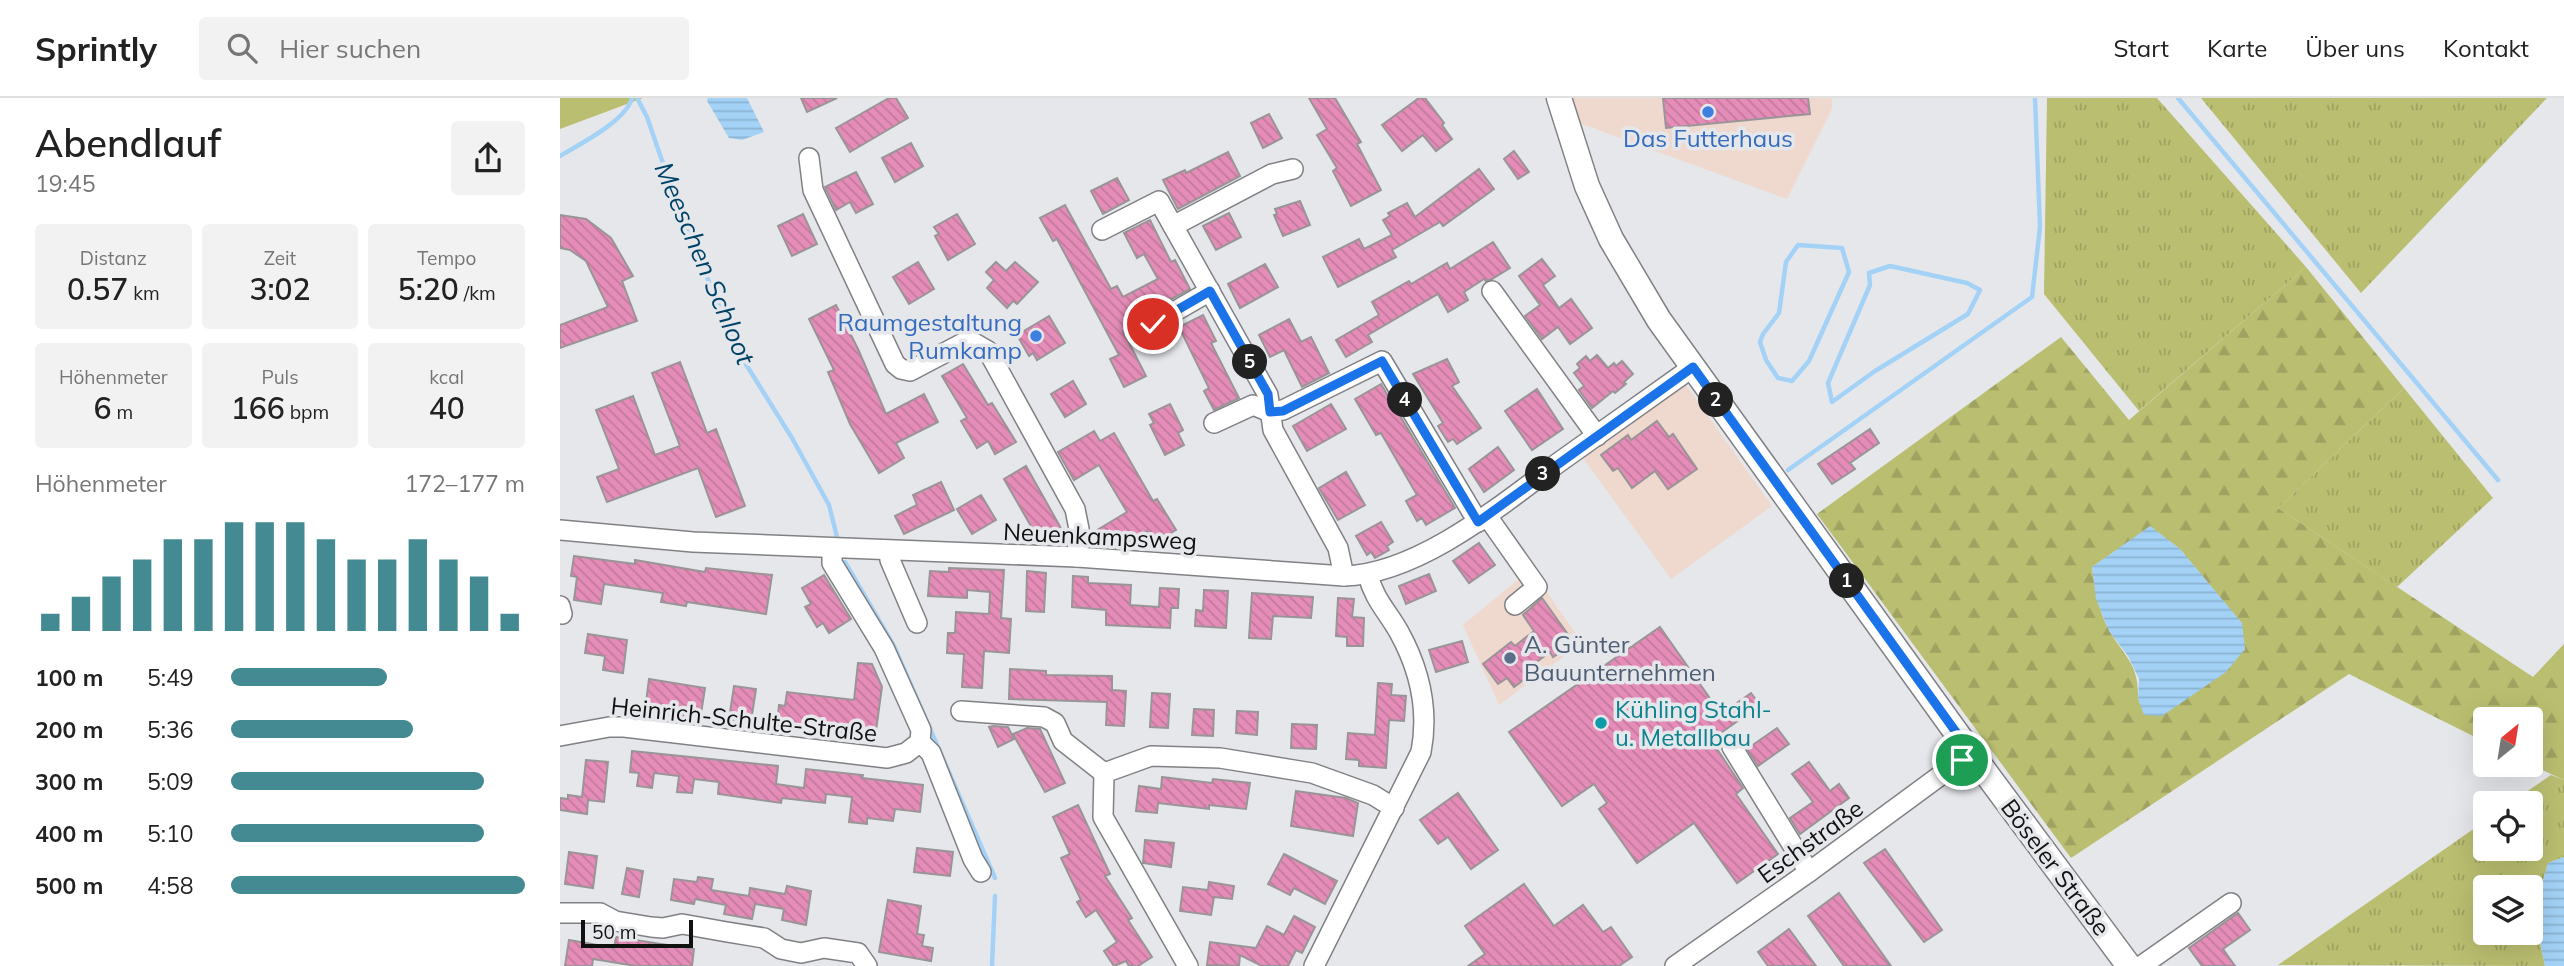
<!DOCTYPE html>
<html lang="de">
<meta charset="utf-8">
<style>
body{margin:0;font-family:Mulish,sans-serif;background:#f2f2f2;color:#222;height:100vh;display:flex;flex-direction:column;font-size:26px;white-space:nowrap}
*{box-sizing:border-box;margin:0}
p{font-size:23px;color:#767676}
.icon{flex:none;width:38px;height:38px;fill:none;stroke:currentColor;stroke-width:2;stroke-linecap:round;stroke-linejoin:round}
.map{position:relative;flex:1;overflow:hidden}
.sheet{display:flex;flex-direction:column;background:#fff;width:560px}
.sheet>*{flex:none}
.needle{width:46px;rotate:30deg}
.buttons{position:absolute;left:1913px;top:609px;display:grid;gap:14px}
.buttons a{display:grid;place-items:center;width:70px;height:70px;border-radius:7px;background:#fff;box-shadow:0 7px 28px #0002;font-size:35px}
.scale{position:absolute;left:21px;bottom:18px;width:112px;box-sizing:border-box;padding-left:7px;border:4px solid #111112;border-top:0;font-size:19px;line-height:24px;white-space:nowrap;color:#111112;-webkit-text-stroke:5px #e6e7eb;paint-order:stroke}
.pin{position:absolute;display:grid;place-items:center;width:60px;height:60px;color:#fff;margin:-30px;border:4px solid #fff;border-radius:50%;box-shadow:0 2px 7px #0007}
.km{position:absolute;width:35px;height:35px;margin:-18px;border-radius:50%;background:#222;color:#fff;font-size:19px;line-height:35px;text-align:center}
.round{display:grid;place-items:center;flex:none;width:74px;height:74px;border-radius:7px;background:#f2f2f2}
.overview{display:flex;align-items:center;justify-content:space-between;height:119px;padding:0 35px}
h1{font-size:38px;font-weight:600;line-height:52px}
.metrics{display:grid;grid-template-columns:repeat(3,1fr);gap:10px;height:119px;padding:7px 35px}
.metrics div{display:grid;align-content:center;border-radius:7px;background:#f2f2f2;text-align:center}
.metrics b{font-size:30px;font-weight:600}
.metrics small{font-size:19px;font-weight:400}
.metrics p{font-size:19px}
.chart{height:196px;padding:14px 35px}
.chart p{display:flex;justify-content:space-between}
.chart svg{width:100%;height:126px;margin-top:7px;stroke:#438a92;stroke-width:6}
ul{padding:0 35px;list-style:none;font-size:23px}
li{display:grid;grid-template-columns:112px 84px 1fr;align-items:center;height:52px}
li i{height:18px;border-radius:9px;background:#438a92}
header{display:flex;align-items:center;gap:42px;box-sizing:border-box;height:98px;padding:0 35px;background:#fff;border-bottom:2px solid #e0e0e0}
header strong{font-size:33px}
nav{display:flex;gap:38px;margin-inline-start:auto;font-size:24px}
.search{width:490px;height:63px;background:#f2f2f2;display:flex;align-items:center;gap:18px;box-sizing:border-box;padding:0 24px;border-radius:7px;color:#767676;font-size:26px}
main{display:flex;flex:1;min-height:0}
.map>svg:first-child{display:block}
.commercial{fill:#efd8cd}
.grass{fill:url(#grass-tufts);fill-rule:evenodd}
.forest{fill:url(#forest-firs);fill-rule:evenodd}
.park{fill:#babe70}
.water{fill:url(#water-rules)}
.lines{fill:none;stroke-linecap:round;stroke-linejoin:round}
.stream{stroke:#a3d2f6;stroke-width:4.5}
.building{fill:url(#building-back-hatch);stroke:#999597;stroke-width:2}
.minor-casing{stroke:#818185;stroke-width:22}
.major-casing{stroke:#818185;stroke-width:27}
.minor{stroke:#fff;stroke-width:19}
.major{stroke:#fff;stroke-width:24}
.route-casing{stroke:#fff;stroke-width:14}
.route{stroke:#1a73e8;stroke-width:9}
.shop-dot{fill:#3f7fe0;stroke:#e6e7eb;stroke-width:2.5}
.service-dot{fill:#5c6f8a;stroke:#e6e7eb;stroke-width:2.5}
.culture-dot{fill:#0f9aa8;stroke:#e6e7eb;stroke-width:2.5}
.labels{text-anchor:middle;dominant-baseline:central;stroke-width:7;stroke-linejoin:round;paint-order:stroke}
.shop-label{font-size:24px;fill:#366cbe;stroke:#e6e7eb}
.street-label{font-size:24px;fill:#111112;stroke:#e6e7eb}
.service-label{font-size:24px;fill:#4e5e75;stroke:#e6e7eb;text-anchor:start}
.culture-label{font-size:24px;fill:#0d838f;stroke:#e6e7eb;text-anchor:start}
.water-label{font-size:26px;font-style:italic;fill:#004369;stroke:#e6e7eb}
</style>
<header>
<strong>Sprintly</strong>
<div class="search"><svg class="icon" aria-label="search" viewBox="0 0 24 24"><circle cx="10" cy="10" r="6"/><path d="M15 15l6 6"/></svg>Hier suchen</div>
<nav><a>Start</a><a>Karte</a><a>Über uns</a><a>Kontakt</a></nav>
</header>
<main>
<section class="sheet">
<div class="overview"><div><h1>Abendlauf</h1><p>19:45</p></div><a class="round"><svg class="icon" aria-label="share" viewBox="0 0 24 24"><path d="M12 15V3M7 8l5-5 5 5M5 13v7h14v-7"/></svg></a></div>
<div class="metrics">
<div><p>Distanz</p><b>0.57<small> km</small></b></div>
<div><p>Zeit</p><b>3:02</b></div>
<div><p>Tempo</p><b>5:20<small> /km</small></b></div>
</div>
<div class="metrics">
<div><p>Höhenmeter</p><b>6<small> m</small></b></div>
<div><p>Puls</p><b>166<small> bpm</small></b></div>
<div><p>kcal</p><b>40</b></div>
</div>
<div class="chart"><p><span>Höhenmeter</span>172–177 m</p>
<svg viewBox="0 0 160 44" preserveAspectRatio="none"><path d="M5 44V38M15 44V32M25 44V25M35 44V19M45 44V12M55 44V12M65 44V6M75 44V6M85 44V6M95 44V12M105 44V19M115 44V19M125 44V12M135 44V19M145 44V25M155 44V38"/></svg>
</div>
<ul>
<li><b>100 m</b>5:49<i style="width:53%"></i></li>
<li><b>200 m</b>5:36<i style="width:62%"></i></li>
<li><b>300 m</b>5:09<i style="width:86%"></i></li>
<li><b>400 m</b>5:10<i style="width:86%"></i></li>
<li><b>500 m</b>4:58<i style="width:100%"></i></li>
</ul>
</section>
<div class="map">
<svg width="2004" height="868" viewBox="0 0 2004 868">
<defs>
<pattern id="grass-tufts" width="24" height="20" patternUnits="userSpaceOnUse" patternTransform="scale(1.75)"><rect width="24" height="20" fill="#babe70"/><path d="M3 7l-1-3M5 7V3M7 7l1-3M15 17l-1-3M17 17v-4M19 17l1-3" fill="none" stroke="#9fa260"/></pattern>
<pattern id="forest-firs" width="22" height="20" patternUnits="userSpaceOnUse" patternTransform="scale(1.75)"><rect width="22" height="20" fill="#babe70"/><path d="M5 1l3.5 6h-7zM16 11l3.5 6h-7z" fill="#9fa260"/></pattern>
<pattern id="water-rules" width="6" height="5" patternUnits="userSpaceOnUse" patternTransform="scale(1.75)"><rect width="6" height="5" fill="#a3d2f6"/><path d="M0 2.5h6" fill="none" stroke="#8bb3d2"/></pattern>
<pattern id="building-back-hatch" width="6" height="6" patternUnits="userSpaceOnUse" patternTransform="scale(1.75)"><rect width="6" height="6" fill="#e58db8"/><path d="M-1 5l2 2M0 0l6 6M5-1l2 2" fill="none" stroke="#c3799d"/></pattern>
</defs>
<rect width="100%" height="100%" fill="#e6e7eb"/>
<g class="commercial">
<polygon points="1013,0 1272,0 1272,11 1227,101 1019,25"/>
<polygon points="1123,283 1212,408 1111,481 1021,357"/>
<polygon points="971,471 1022,545 939,607 903,527"/>
</g>
<g class="grass">
<polygon points="1487,0 1597,0 1746,169 1579,313 1484,196"/>
<polygon points="1641,0 1987,0 1801,195"/>
<polygon points="1844,290 1933,400 1837,489 1718,410"/>
<path d="M1991,677l13,5v77l-16,6 -14,50 11,53 -267,-1 207,-144v28h45v-46h-20zM1925,789h45v46h-45z"/>
</g>
<path class="forest" d="M1746,169l98,121 -126,120 255,169 31,-33v136l-33,-15 -1,-46h-45v23l-136,-68 -278,184 -254,-344 244,-177 68,83zM1591,429l29,22 61,74 4,27 -107,49c1,-36 -13,-41 -29,-69 -11,-20 -14,-41 -17,-63z"/>
<polygon class="park" points="0,0 83,0 0,31"/>
<g class="water">
<polygon points="148,0 187,0 204,34 182,42 169,40 147,3"/>
<polygon points="1590,428 1620,451 1682,525 1685,551 1666,574 1602,618 1584,617 1578,601 1579,581 1568,558 1549,533 1536,501 1532,469"/>
<polygon points="2004,759 2004,868 1985,868 1974,815 1988,765"/>
</g>
<g class="lines">
<g class="stream">
<polyline points="77,0 87,19 117,106 177,252 232,340 269,407 277,439"/>
<polyline points="1618,0 1938,382"/>
<path d="M0,58c20,-12 66,-35 72,-58"/>
<polygon points="1238,147 1282,150 1289,174 1249,263 1232,283 1218,280 1206,262 1200,244 1203,236 1219,215 1226,164"/>
<polygon points="1330,168 1407,185 1420,192 1408,216 1315,273 1272,304 1268,285 1310,187 1309,175"/>
<polyline points="1228,372 1472,199 1480,129 1475,0"/>
<polyline points="285,464 334,548 435,780"/>
<polyline points="432,868 435,798"/>
</g>
</g>
<g class="building">
<polygon points="241,0 277,0 247,14"/>
<polygon points="329,0 336,0 348,20 290,54 276,30"/>
<polygon points="749,0 775,0 801,44 797,46 821,92 791,108 773,73 777,70 757,37 767,31"/>
<polygon points="859,0 865,0 884,25 882,27 892,41 876,53 863,37 842,53 822,27"/>
<polygon points="1103,0 1248,0 1250,16 1106,30"/>
<polygon points="709,16 722,40 703,50 691,25"/>
<polygon points="351,45 363,68 335,84 322,60"/>
<polygon points="954,53 969,74 958,81 944,61"/>
<polygon points="668,54 680,78 618,111 603,82 625,72 626,75"/>
<polygon points="919,71 934,91 883,128 880,124 832,152 836,159 778,189 763,159 799,141 804,151 832,137 823,122 830,118 828,115 847,105 855,119"/>
<polygon points="296,74 313,106 296,115 290,104 276,112 265,89"/>
<polygon points="557,80 569,102 543,116 531,93"/>
<polygon points="740,103 750,127 723,138 714,117 717,116 715,111"/>
<polygon points="505,107 551,191 557,188 563,199 598,181 584,156 577,160 564,135 590,122 611,164 615,162 630,191 574,221 577,226 563,233 586,278 564,289 550,261 559,257 497,141 493,143 480,120"/>
<polygon points="669,115 681,139 656,152 643,128"/>
<polygon points="243,116 257,146 232,158 218,128"/>
<polygon points="397,116 415,146 388,162 375,138 379,136 374,129"/>
<polygon points="0,117 26,121 51,140 73,178 62,183 77,223 0,250 0,227 48,209 26,163 10,152 0,150"/>
<polygon points="933,144 950,170 932,181 926,183 924,181 904,194 908,202 888,214 878,196 808,237 812,244 786,259 776,242 819,217 812,204 849,183 851,186 887,165 890,171"/>
<polygon points="982,161 995,178 983,187 999,210 1011,201 1032,230 1010,246 998,229 982,241 965,218 980,207 959,178"/>
<polygon points="358,164 374,191 349,206 333,179"/>
<polygon points="436,164 446,173 455,164 478,184 457,206 453,203 447,210 427,190 434,182 426,174"/>
<polygon points="705,166 718,189 680,210 668,186"/>
<polygon points="276,207 298,251 326,316 364,296 378,324 336,345 344,360 319,375 290,326 268,274 274,272 249,221"/>
<polygon points="643,217 656,243 651,245 679,300 654,312 644,293 649,290 619,229"/>
<polygon points="489,218 505,245 477,262 473,255 469,258 457,237"/>
<polygon points="729,221 741,244 751,239 769,275 742,289 724,252 710,259 699,237"/>
<polygon points="1037,257 1048,270 1054,265 1056,268 1062,263 1073,276 1064,284 1066,286 1055,295 1053,293 1032,310 1019,292 1024,288 1014,275 1020,270 1017,266 1026,258 1030,263"/>
<polygon points="887,261 899,284 892,288 921,330 897,346 893,341 888,344 878,328 883,325 853,276"/>
<polygon points="120,264 147,335 156,331 185,408 156,419 138,370 47,404 37,379 59,371 36,312 73,298 95,357 120,348 92,275"/>
<polygon points="403,266 428,307 432,305 456,344 435,356 428,343 417,350 401,323 407,320 382,278"/>
<polygon points="513,283 526,306 505,319 491,296"/>
<polygon points="821,286 895,410 866,427 862,420 857,423 846,403 857,397 821,335 816,337 795,301"/>
<polygon points="977,291 1003,331 972,352 945,313"/>
<polygon points="610,306 623,332 618,335 624,347 605,357 590,327 594,325 589,316"/>
<polygon points="771,306 786,331 747,353 733,328"/>
<polygon points="1097,323 1109,339 1113,336 1137,371 1108,391 1095,373 1072,390 1058,370 1053,373 1041,357 1068,337 1071,342"/>
<polygon points="1310,331 1319,345 1290,365 1295,371 1272,386 1258,366"/>
<polygon points="534,333 540,343 554,335 593,403 597,401 616,432 594,445 587,433 559,450 546,449 537,432 567,414 539,367 514,382 498,354"/>
<polygon points="938,349 954,372 924,394 909,371"/>
<polygon points="466,368 502,432 480,444 444,381"/>
<polygon points="786,374 805,407 778,422 759,390"/>
<polygon points="381,384 394,412 344,436 335,418 357,407 353,397"/>
<polygon points="421,397 436,422 412,436 397,411"/>
<polygon points="821,424 833,444 827,448 829,452 815,460 811,454 807,457 796,438"/>
<polygon points="919,445 935,467 909,485 893,463"/>
<polygon points="14,458 75,466 75,462 145,474 146,470 212,477 206,516 127,504 126,508 101,504 103,495 44,486 41,506 14,502 17,479 11,478"/>
<polygon points="389,470 444,472 441,520 451,521 449,555 424,553 422,590 402,589 404,556 387,555 388,535 395,535 396,514 429,516 430,494 407,492 407,500 368,498 370,473 389,474"/>
<polygon points="467,473 486,475 484,514 466,513"/>
<polygon points="869,476 876,493 846,506 839,488"/>
<polygon points="264,477 291,521 269,535 263,525 257,529 245,509 251,506 242,490"/>
<polygon points="513,478 528,479 528,485 571,487 570,507 599,509 600,490 619,491 618,510 611,510 610,530 546,527 546,512 512,509"/>
<polygon points="644,492 668,493 666,530 635,528 636,512 643,513"/>
<polygon points="692,495 753,499 751,520 713,518 711,541 689,540"/>
<polygon points="778,500 794,501 792,519 804,520 803,548 787,548 787,539 776,538"/>
<polygon points="982,500 1014,545 993,559 990,554 970,569 974,574 954,589 947,580 938,586 923,566 951,544 955,548 974,533 963,517"/>
<polygon points="1100,529 1161,616 1191,595 1200,607 1151,642 1183,690 1176,696 1218,756 1177,785 1134,725 1077,765 1039,711 1047,705 1034,686 1002,708 949,634"/>
<polygon points="28,536 67,542 63,575 43,572 45,558 25,555"/>
<polygon points="902,543 908,564 876,574 869,552"/>
<polygon points="298,565 312,566 322,589 315,640 233,627 233,630 217,628 219,607 225,608 227,594 294,602"/>
<polygon points="450,571 486,573 486,577 552,578 552,592 566,593 564,628 546,627 547,604 449,601"/>
<polygon points="89,581 145,590 140,622 85,613"/>
<polygon points="818,585 832,586 831,597 846,598 844,623 829,622 826,670 799,668 799,662 786,661 788,635 815,637"/>
<polygon points="174,588 196,591 191,624 169,621"/>
<polygon points="592,595 610,596 608,630 590,629"/>
<polygon points="634,611 654,612 653,638 632,637"/>
<polygon points="677,613 698,614 697,637 676,635"/>
<polygon points="732,626 757,627 756,651 731,650"/>
<polygon points="433,628 448,629 454,641 438,649 429,629"/>
<polygon points="467,630 480,631 505,685 485,694 453,636"/>
<polygon points="1217,630 1229,646 1198,668 1187,651"/>
<polygon points="72,653 218,668 216,686 244,690 246,671 303,677 302,680 363,687 360,714 335,711 333,723 307,720 307,726 289,724 292,699 266,696 265,705 222,700 221,705 158,696 159,684 134,681 132,695 117,694 119,678 94,675 92,690 77,688 79,675 70,674"/>
<polygon points="26,662 48,664 44,704 28,702 27,716 0,712 0,700 8,701 8,697 22,699"/>
<polygon points="1249,664 1270,693 1279,686 1289,700 1240,736 1230,720 1253,704 1232,676"/>
<polygon points="602,679 652,685 653,681 690,685 686,711 649,707 649,711 598,705 597,715 576,713 579,688 601,691"/>
<polygon points="736,693 786,700 798,705 793,738 731,728"/>
<polygon points="898,695 938,752 911,771 888,739 878,746 860,722"/>
<polygon points="518,707 550,776 545,778 572,820 568,822 592,859 578,868 569,868 566,863 554,868 544,853 557,844 536,812 526,819 517,804 521,802 501,760 510,756 493,719"/>
<polygon points="585,742 614,745 611,769 583,765"/>
<polygon points="357,750 393,754 390,778 354,774"/>
<polygon points="1325,751 1382,832 1364,844 1304,765"/>
<polygon points="9,754 37,758 33,790 5,786"/>
<polygon points="724,756 777,783 765,806 734,790 730,797 708,786"/>
<polygon points="67,770 83,773 79,799 62,796"/>
<polygon points="138,779 153,781 151,792 189,798 190,790 225,796 227,788 251,793 246,827 222,822 224,811 195,806 192,821 164,816 166,807 135,801 134,806 111,802 114,781 137,784"/>
<polygon points="649,784 674,788 672,801 654,799 651,817 620,813 623,789 648,792"/>
<polygon points="964,786 994,828 1023,807 1043,834 1051,829 1072,859 1059,868 908,868 925,856 905,828"/>
<polygon points="1279,795 1331,868 1284,868 1248,818"/>
<polygon points="328,802 361,808 357,836 364,837 362,848 373,850 371,863 319,854"/>
<polygon points="1678,815 1690,832 1663,851 1675,868 1642,868 1629,850"/>
<polygon points="734,818 755,829 742,855 736,852 728,868 702,868 680,857 679,868 647,867 650,844 696,850 707,828 724,837"/>
<polygon points="1229,831 1256,868 1208,868 1198,854"/>
<polygon points="56,839 134,851 132,868 76,868 33,861 32,868 5,868 9,842 54,850"/>
</g>
<g class="lines">
<defs>
<g id="minor">
<polyline points="249,60 253,92 335,266 341,271 350,273 409,242 428,253 515,411 519,431 517,459"/>
<polyline points="613,128 712,76 733,71"/>
<polyline points="542,132 599,103 708,297 713,332 778,450 784,478"/>
<polyline points="932,193 1037,338"/>
<polyline points="593,226 650,193"/>
<polyline points="654,325 693,307 710,314 723,312 822,263 918,424"/>
<polyline points="927,418 977,489 955,507"/>
<path d="M0,432l133,12 384,15 267,19c74,-2 156,-70 214,-113 45,-32 90,-64 135,-96"/>
<polyline points="329,453 330,462 357,525"/>
<polyline points="0,508 2,516"/>
<polyline points="401,613 484,619 495,625 503,643 544,675"/>
<polyline points="0,638 49,629 64,629 327,660 346,655 360,644 361,632 324,550 272,465 272,450"/>
<polyline points="360,644 371,655 413,761 421,774"/>
<polyline points="1172,649 1249,774"/>
<polyline points="0,815 40,815 55,823 91,829 103,830 122,826 167,834 204,840 221,851 241,855 264,850 298,855 307,868"/>
<polyline points="628,868 543,719 544,675 591,658 660,660 752,675 813,697 834,710"/>
<path d="M754,868l107,-214c8,-42 -1,-82 -22,-120 -12,-21 -25,-33 -31,-57"/>
<polyline points="1115,868 1249,774 1411,655"/>
<polyline points="1581,868 1671,805"/>
</g>
<polyline id="major" points="999,0 1027,88 1051,141 1099,222 1411,655 1569,868"/>
</defs>
<use href="#minor" class="minor-casing"/>
<use href="#major" class="major-casing"/>
<use href="#minor" class="minor"/>
<use href="#major" class="major"/>
</g>
<g class="lines">
<defs>
<polyline id="route" points="593,226 650,193 708,296 710,314 723,313 822,263 918,424 1133,269 1411,655 1402,662"/>
</defs>
<use href="#route" class="route-casing"/>
<use href="#route" class="route"/>
</g>
<g class="shop-dot">
<circle cx="1148" cy="14" r="7"/>
<circle cx="476" cy="238" r="7"/>
</g>
<circle class="service-dot" cx="950" cy="560" r="7"/>
<circle class="culture-dot" cx="1041" cy="625" r="7"/>
<g class="labels">
<g class="shop-label">
<text x="1148" y="40">Das Futterhaus</text>
<text x="462" y="224" text-anchor="end">Raumgestaltung<tspan x="462" dy="28">Rumkamp</tspan></text>
</g>
<g class="street-label">
<text transform="translate(540 438) rotate(3)">Neuenkampsweg</text>
<text transform="translate(184 621) rotate(6)">Heinrich-Schulte-Straße</text>
<text transform="translate(1250 743) rotate(-36)">Eschstraße</text>
<text transform="translate(1496 769) rotate(53)">Böseler Straße</text>
</g>
<g class="service-label">
<text x="964" y="546">A. Günter<tspan x="964" dy="28">Bauunternehmen</tspan></text>
</g>
<g class="culture-label">
<text x="1055" y="611">Kühling Stahl-<tspan x="1055" dy="28">u. Metallbau</tspan></text>
</g>
<g class="water-label">
<text transform="translate(145 165) rotate(67)">Meeschen Schloot</text>
</g>
</g>
</svg>
<div class="buttons">
<a><svg class="needle" viewBox="-14 -14 28 28"><path d="M0-13l5 13h-10z" fill="#e53935"/><path d="M0 13l5-13h-10z" fill="#767676"/></svg></a>
<a><svg class="icon" aria-label="locate" viewBox="0 0 24 24"><circle cx="12" cy="12" r="6"/><path d="M12 2v4M12 18v4M2 12h4M18 12h4"/></svg></a>
<a><svg class="icon" aria-label="layers" viewBox="0 0 24 24"><path d="M12 4l9 5-9 5-9-5zM3 14l9 5 9-5"/></svg></a>
</div>
<div class="scale">50 m</div>
<div class="pin" style="left:1402px;top:662px;background:#1e9e55"><svg class="icon" aria-label="arrive" viewBox="0 0 24 24"><path d="M6 21V4h12l-3 4 3 4H6"/></svg></div>
<div class="pin" style="left:593px;top:226px;background:#d93025"><svg class="icon" aria-label="check" viewBox="0 0 24 24"><path d="M5 12l5 5 9-10"/></svg></div>
<b class="km" style="left:1287px;top:483px">1</b>
<b class="km" style="left:1156px;top:302px">2</b>
<b class="km" style="left:983px;top:376px">3</b>
<b class="km" style="left:845px;top:302px">4</b>
<b class="km" style="left:690px;top:264px">5</b>
</div>
</main>
